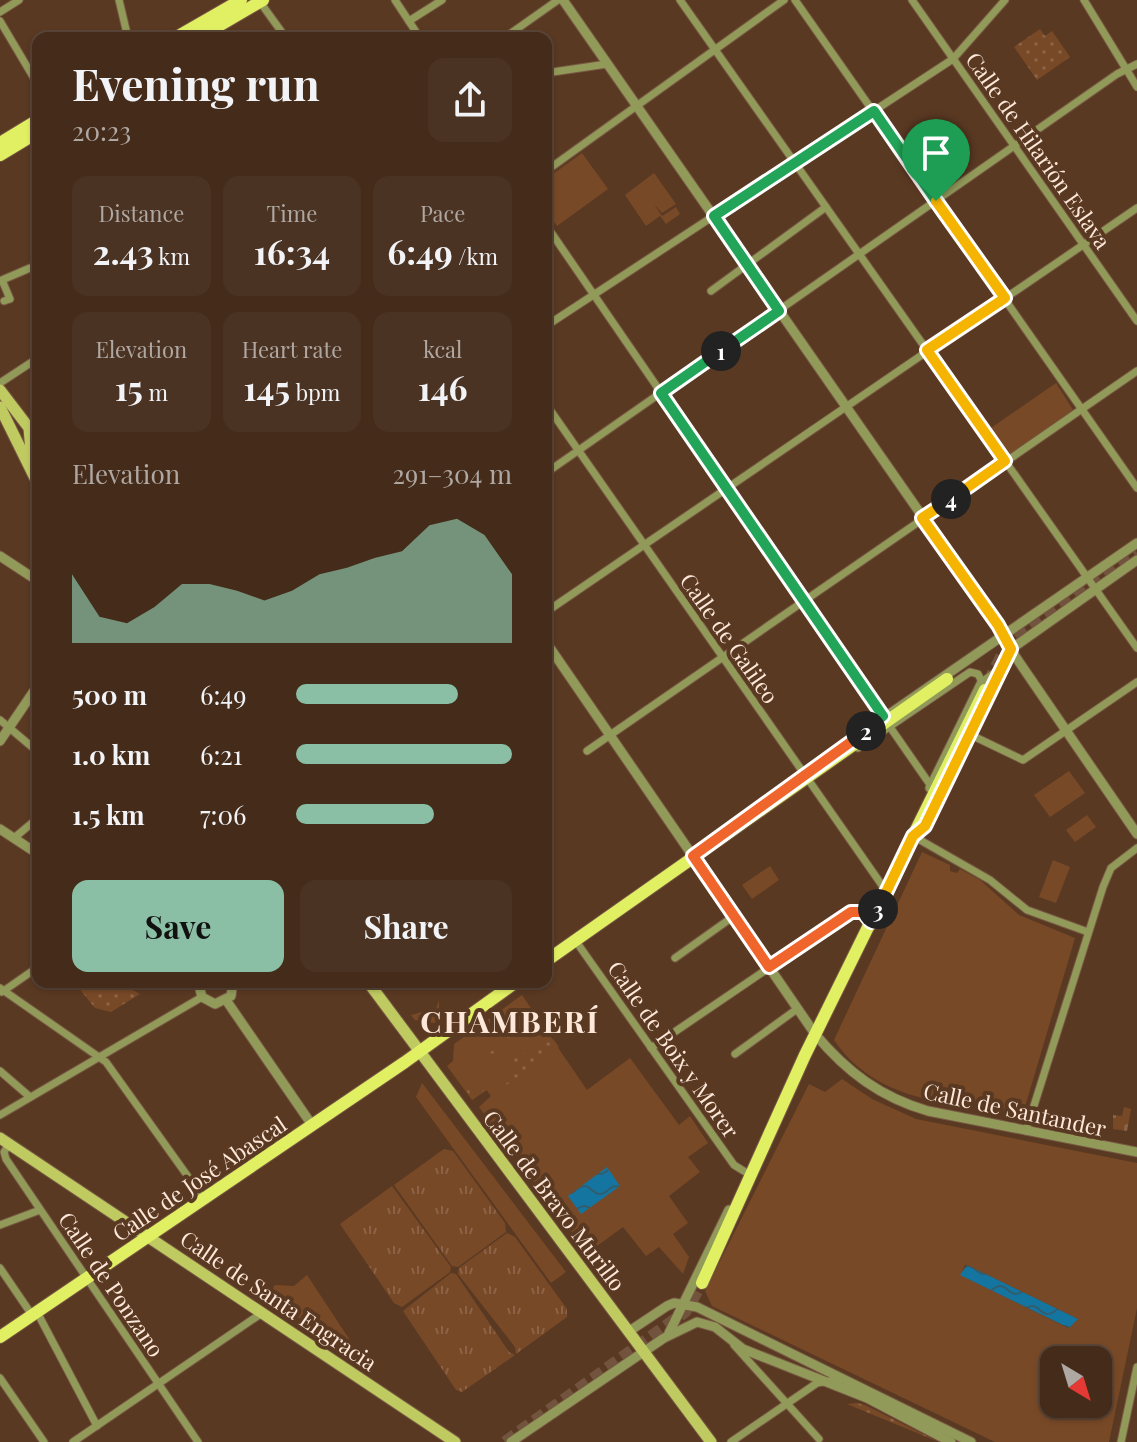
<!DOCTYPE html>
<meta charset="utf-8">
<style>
body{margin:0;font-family:"Playfair Display",serif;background:#4b3323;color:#f1f3f6;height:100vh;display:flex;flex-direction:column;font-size:30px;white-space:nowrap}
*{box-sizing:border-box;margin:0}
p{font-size:26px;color:#afa7a2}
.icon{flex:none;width:44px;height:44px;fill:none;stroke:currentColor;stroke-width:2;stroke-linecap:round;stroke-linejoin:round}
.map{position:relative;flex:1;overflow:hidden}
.details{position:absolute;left:32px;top:32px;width:520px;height:956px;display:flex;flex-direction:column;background:#442b1a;border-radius:16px;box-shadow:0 2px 6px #0004,0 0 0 2px #5c4739}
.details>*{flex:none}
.needle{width:52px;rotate:142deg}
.tools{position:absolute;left:1040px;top:1346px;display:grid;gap:16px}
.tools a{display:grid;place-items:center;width:72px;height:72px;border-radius:16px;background:#442b1a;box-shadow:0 2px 6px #0004,0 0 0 2px #5c4739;font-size:40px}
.pin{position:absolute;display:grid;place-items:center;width:68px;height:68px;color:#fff;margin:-82px -34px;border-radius:50% 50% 50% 0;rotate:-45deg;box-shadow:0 0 8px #0007}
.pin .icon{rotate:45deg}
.km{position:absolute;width:40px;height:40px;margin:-20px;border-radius:50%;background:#222;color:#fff;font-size:22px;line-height:40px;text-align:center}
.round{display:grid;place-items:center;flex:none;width:84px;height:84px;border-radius:16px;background:#4b3323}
.summary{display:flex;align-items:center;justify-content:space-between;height:136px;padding:0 40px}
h1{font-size:44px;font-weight:700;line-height:60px}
.stats{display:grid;grid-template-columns:repeat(3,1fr);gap:12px;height:136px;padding:8px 40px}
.stats div{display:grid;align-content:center;border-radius:16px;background:#4b3323;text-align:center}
.stats b{font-size:34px;font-weight:700}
.stats small{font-size:22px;font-weight:400}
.stats p{font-size:22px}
.chart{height:224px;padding:16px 40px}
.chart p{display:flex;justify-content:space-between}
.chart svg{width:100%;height:144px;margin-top:8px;fill:#8abfa5;opacity:.7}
.cta{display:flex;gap:16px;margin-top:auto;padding:16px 40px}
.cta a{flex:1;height:92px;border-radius:16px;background:#8abfa5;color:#111;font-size:32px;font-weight:700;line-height:92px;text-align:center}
.cta a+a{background:#4b3323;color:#f1f3f6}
ul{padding:0 40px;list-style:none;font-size:26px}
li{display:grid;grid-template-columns:128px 96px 1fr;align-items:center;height:60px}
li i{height:20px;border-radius:10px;background:#8abfa5}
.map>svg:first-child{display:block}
.grass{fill:url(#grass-tufts)}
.cemetery{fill:url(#cemetery-stones)}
.park{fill:#784927;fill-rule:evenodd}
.garden{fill:url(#garden-dots)}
.water{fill:url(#water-waves)}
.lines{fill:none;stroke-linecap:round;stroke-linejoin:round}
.primary-tunnel{stroke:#72533e;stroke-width:12;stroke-dasharray:12 6;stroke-linecap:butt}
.minor-casing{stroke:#775843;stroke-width:9}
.tertiary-casing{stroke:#775843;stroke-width:11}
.secondary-casing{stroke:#775843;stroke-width:13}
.primary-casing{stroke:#775843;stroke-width:14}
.minor{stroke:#929a5a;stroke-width:7}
.tertiary{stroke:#929a5a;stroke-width:9}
.secondary{stroke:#bfcb61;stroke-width:11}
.primary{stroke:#e1f063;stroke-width:12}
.split-1-casing{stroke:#fff;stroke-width:16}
.split-2-casing{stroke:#fff;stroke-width:16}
.split-3-casing{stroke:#fff;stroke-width:16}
.split-4-casing{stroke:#fff;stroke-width:16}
.split-5-casing{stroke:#fff;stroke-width:16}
.split-1{stroke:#22a559;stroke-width:10}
.split-2{stroke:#22a559;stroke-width:10}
.split-3{stroke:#f0652b;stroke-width:10}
.split-4{stroke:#f5b400;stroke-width:10}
.split-5{stroke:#f5b400;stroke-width:10}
.labels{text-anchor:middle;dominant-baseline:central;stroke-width:8;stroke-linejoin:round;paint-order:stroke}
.street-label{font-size:22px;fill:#fde8da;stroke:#5a3922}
.district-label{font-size:30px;font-weight:bold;letter-spacing:2px;fill:#fde8da;stroke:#5a3922}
</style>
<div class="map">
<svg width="1137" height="1442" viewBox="0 0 1137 1442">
<defs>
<pattern id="grass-tufts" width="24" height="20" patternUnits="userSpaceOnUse" patternTransform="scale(2)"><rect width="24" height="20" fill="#784927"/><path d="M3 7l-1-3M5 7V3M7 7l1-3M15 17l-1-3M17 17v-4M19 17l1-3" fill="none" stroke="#8c6346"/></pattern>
<pattern id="cemetery-stones" width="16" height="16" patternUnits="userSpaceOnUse" patternTransform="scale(2)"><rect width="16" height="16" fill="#784927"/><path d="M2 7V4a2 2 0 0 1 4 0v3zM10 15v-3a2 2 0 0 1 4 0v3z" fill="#8c6346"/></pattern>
<pattern id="garden-dots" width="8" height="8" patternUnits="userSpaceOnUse" patternTransform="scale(2)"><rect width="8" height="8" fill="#784927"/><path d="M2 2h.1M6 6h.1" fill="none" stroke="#8c6346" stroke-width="1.8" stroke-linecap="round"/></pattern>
<pattern id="water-waves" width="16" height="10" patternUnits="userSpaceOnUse" patternTransform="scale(2)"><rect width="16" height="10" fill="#1475a0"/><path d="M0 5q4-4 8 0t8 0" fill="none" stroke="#305e70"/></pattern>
</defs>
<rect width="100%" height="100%" fill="#5a3922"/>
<g class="grass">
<polygon points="444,1149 453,1151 505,1223 506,1232 458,1267 452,1266 394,1185"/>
<polygon points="392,1186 451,1267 450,1272 402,1307 394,1303 340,1224"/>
<polygon points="507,1233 515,1237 567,1309 567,1317 516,1354 515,1347 458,1274 459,1268"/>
<polygon points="451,1273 456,1274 509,1352 515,1355 462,1392 456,1390 403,1311"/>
</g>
<polygon class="cemetery" points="1124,1107 1131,1109 1127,1131 1113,1129 1113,1115 1122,1116"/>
<g class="park">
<polygon points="582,153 608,189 557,226 546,211 546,179"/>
<polygon points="654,173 676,204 662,213 654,204 662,216 676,207 680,214 666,224 660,216 646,226 625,195"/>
<polygon points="1056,383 1075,413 1012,456 991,428"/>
<polygon points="1069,771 1085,793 1050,817 1034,795"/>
<polygon points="1087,815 1096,827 1075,842 1066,830"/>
<path d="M922,852l28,13v6l7,2 3,-4 20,11 39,35 56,23 -53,179c-65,-16 -142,-10 -188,-77z"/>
<polygon points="1053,860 1070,867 1056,903 1039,897"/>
<polygon points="770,866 779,880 752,899 742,885"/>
<polygon points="522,995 587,1090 630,1058 679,1125 690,1116 708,1143 688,1157 700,1172 669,1196 688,1223 673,1234 689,1257 683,1274 659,1247 646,1256 623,1227 586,1254 479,1107 491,1096 487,1090 472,1100 447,1066 453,1061 454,1044"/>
<path d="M842,1079l30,20 44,20 221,44v145l-28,134h-114l-283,-136 -7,-15 104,-207 16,8zM965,1265h2l111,54 -10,9 -107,-53zM1054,1360h44v44h-44z"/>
<polygon points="422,1083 566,1272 551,1283 416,1097"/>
<polygon points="307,1275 359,1354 357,1357 267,1297 275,1285 294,1286"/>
</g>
<g class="garden">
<polygon points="1040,29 1045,36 1052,31 1070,57 1037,80 1014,47"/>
<polygon points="83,982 128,982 127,987 140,994 111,1012 95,1008 77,986"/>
<polygon points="439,1000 439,1019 434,1023 415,1020 411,1015 436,1009"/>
<polygon points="519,1020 522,1025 534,1028 539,1038 532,1029 521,1028 512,1036 512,1047 499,1056 482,1057 507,1042 507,1034 516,1029"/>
<polygon points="553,1039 559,1047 491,1096 486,1089 472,1100 459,1077 464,1074 461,1078 470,1090 479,1084 493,1087 512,1074 514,1065 509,1057 514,1053 531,1054"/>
<polygon points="857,1403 865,1405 939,1442 847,1404"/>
</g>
<g class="water">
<polygon points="607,1167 620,1186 581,1214 568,1196"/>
<polygon points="967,1265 1078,1319 1069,1328 960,1275"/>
</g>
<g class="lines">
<g class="primary-tunnel">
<polyline points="988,683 1002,655 1018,637 1137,553"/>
<polyline points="505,1442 685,1312 702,1283"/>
</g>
<defs>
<g id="minor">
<polyline points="119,0 128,38"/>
<polyline points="395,0 420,38"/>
<polyline points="680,0 1137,648"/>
<polyline points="795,0 1137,488"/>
<polyline points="912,0 1137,321"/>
<polyline points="1084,0 1137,87"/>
<polyline points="260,2 286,38"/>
<polyline points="0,12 19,0"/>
<polyline points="0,21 38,85"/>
<polyline points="409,21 442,0"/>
<polyline points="504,38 558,0"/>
<polyline points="546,73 607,64"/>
<polyline points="546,171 784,0"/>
<polyline points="546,225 883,716"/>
<polyline points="711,291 826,207"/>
<polyline points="4,301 10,299 2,280 30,268"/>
<polyline points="546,326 953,59 1005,0"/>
<polyline points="0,383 38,358"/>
<polyline points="546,404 886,891"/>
<polyline points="546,473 1117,74 1137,64"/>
<polyline points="546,612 1137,208"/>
<polyline points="0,720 38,752"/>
<polyline points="890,727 931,786"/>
<polyline points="971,735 1023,760 1137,682"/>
<polyline points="858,748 970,672 978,674 982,682"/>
<polyline points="587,751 1137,371"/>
<polyline points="913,836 990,880 1027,910 1088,932"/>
<polyline points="14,838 38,818"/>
<polyline points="575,940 734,1165 747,1173"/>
<polyline points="675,958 734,916"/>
<polyline points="0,988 106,1062 204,1199"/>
<polyline points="2,992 38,967"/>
<polyline points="651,1048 851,912 857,910 870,920"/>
<polyline points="735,1054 797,1009"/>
<polyline points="0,1071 30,1097"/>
<polyline points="0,1115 202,997"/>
<polyline points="1026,1131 1103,887 1111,868 1137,848"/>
<polyline points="9,1144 4,1152 6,1159 198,1442"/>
<polyline points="0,1225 40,1210"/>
<polyline points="0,1268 32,1315"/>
<polyline points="37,1312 97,1426"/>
<polyline points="734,1345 819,1439"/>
<polyline points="0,1378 44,1442"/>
<polyline points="73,1442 262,1313"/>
<polyline points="731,1442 817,1383 842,1379"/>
<polyline points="1121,1442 1137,1367"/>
</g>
<g id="tertiary">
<polyline points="563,0 998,625 1002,637 1137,834"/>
<polyline points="0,556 38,581"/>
<path d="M546,642l269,392c32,38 65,63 113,77l209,41"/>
<polyline points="872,726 1137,543"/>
<polyline points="0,741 38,685"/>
<polyline points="930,788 981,684 996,673"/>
<polyline points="0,829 38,854"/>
<polyline points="916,834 925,826 1011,649 1137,560"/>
<polyline points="198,982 202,997 215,1004 231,996 233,982"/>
<polyline points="226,1000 312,1125"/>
<polyline points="628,1332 667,1306 674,1303 697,1307 971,1442"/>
<polyline points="669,1333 729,1210"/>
<polyline points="511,1442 664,1338 697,1322 715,1327 743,1349 867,1398 951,1442"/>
</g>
<g id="secondary">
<polyline points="0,390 29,428 33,473"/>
<polyline points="0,407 38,484"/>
<polyline points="368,982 711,1442"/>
<polyline points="0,1138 455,1442"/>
</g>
<g id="primary">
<polyline points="175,38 241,0"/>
<polyline points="198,38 263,0"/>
<polyline points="0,143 38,120"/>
<polyline points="0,155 38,132"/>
<polyline points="546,961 947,679"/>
<polyline points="702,1283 805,1055 985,690"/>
<polyline points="0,1337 405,1062 516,982"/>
</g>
</defs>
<use href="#minor" class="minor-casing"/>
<use href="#tertiary" class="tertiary-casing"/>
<use href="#secondary" class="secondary-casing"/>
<use href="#primary" class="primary-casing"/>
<use href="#minor" class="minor"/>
<use href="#tertiary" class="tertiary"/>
<use href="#secondary" class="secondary"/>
<use href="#primary" class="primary"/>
</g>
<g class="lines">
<defs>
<polyline id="split-1" points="721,351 779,311 714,216 874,111 936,201"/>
<polyline id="split-2" points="721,351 661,393 883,716 866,731"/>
<polyline id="split-3" points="866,731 693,856 769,967 851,912 863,912 871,922 878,909"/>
<polyline id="split-4" points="878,909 913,836 925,826 1011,649 998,625 922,518 951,499"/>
<polyline id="split-5" points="936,201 1005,298 927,350 1005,461 951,499"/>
</defs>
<use href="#split-1" class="split-1-casing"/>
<use href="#split-2" class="split-2-casing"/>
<use href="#split-3" class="split-3-casing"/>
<use href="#split-4" class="split-4-casing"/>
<use href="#split-5" class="split-5-casing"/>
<use href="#split-1" class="split-1"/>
<use href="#split-2" class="split-2"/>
<use href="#split-3" class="split-3"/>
<use href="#split-4" class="split-4"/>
<use href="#split-5" class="split-5"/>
</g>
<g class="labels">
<g class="street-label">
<text transform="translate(1039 150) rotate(55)">Calle de Hilarión Eslava</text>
<text transform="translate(730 638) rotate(55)">Calle de Galileo</text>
<text transform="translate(674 1049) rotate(55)">Calle de Boix y Morer</text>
<text transform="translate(1015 1109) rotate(12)">Calle de Santander</text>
<text transform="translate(199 1178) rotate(-34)">Calle de José Abascal</text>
<text transform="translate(555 1200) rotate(53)">Calle de Bravo Murillo</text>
<text transform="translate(112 1284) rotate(56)">Calle de Ponzano</text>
<text transform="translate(279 1300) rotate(34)">Calle de Santa Engracia</text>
</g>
<g class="district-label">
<text x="510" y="1021">CHAMBERÍ</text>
</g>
</g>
</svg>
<div class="tools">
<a><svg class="needle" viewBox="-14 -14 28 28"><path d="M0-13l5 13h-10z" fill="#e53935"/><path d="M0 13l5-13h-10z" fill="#afa7a2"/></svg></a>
</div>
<div class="pin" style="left:936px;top:201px;background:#1e9e55"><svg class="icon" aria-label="arrive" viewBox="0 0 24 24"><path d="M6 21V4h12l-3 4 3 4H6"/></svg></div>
<b class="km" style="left:721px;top:351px">1</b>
<b class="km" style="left:866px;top:731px">2</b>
<b class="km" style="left:878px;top:909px">3</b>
<b class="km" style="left:951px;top:499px">4</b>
<section class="details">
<div class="summary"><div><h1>Evening run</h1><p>20:23</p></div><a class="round"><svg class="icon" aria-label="share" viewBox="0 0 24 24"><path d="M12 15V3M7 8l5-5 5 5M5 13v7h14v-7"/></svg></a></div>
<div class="stats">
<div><p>Distance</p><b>2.43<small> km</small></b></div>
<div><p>Time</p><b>16:34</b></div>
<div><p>Pace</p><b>6:49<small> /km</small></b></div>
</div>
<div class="stats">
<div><p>Elevation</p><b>15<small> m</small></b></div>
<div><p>Heart rate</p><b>145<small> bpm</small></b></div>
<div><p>kcal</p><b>146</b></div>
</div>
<div class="chart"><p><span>Elevation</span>291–304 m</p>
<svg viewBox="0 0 160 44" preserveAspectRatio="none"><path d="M0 44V23L10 36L20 38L30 33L40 26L50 26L60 28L70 31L80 28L90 23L100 21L110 18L120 16L130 8L140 6L150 11L160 23V44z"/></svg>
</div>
<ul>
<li><b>500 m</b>6:49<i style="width:75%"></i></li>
<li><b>1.0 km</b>6:21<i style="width:100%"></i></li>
<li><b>1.5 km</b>7:06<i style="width:64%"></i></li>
</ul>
<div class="cta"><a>Save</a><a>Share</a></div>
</section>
</div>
